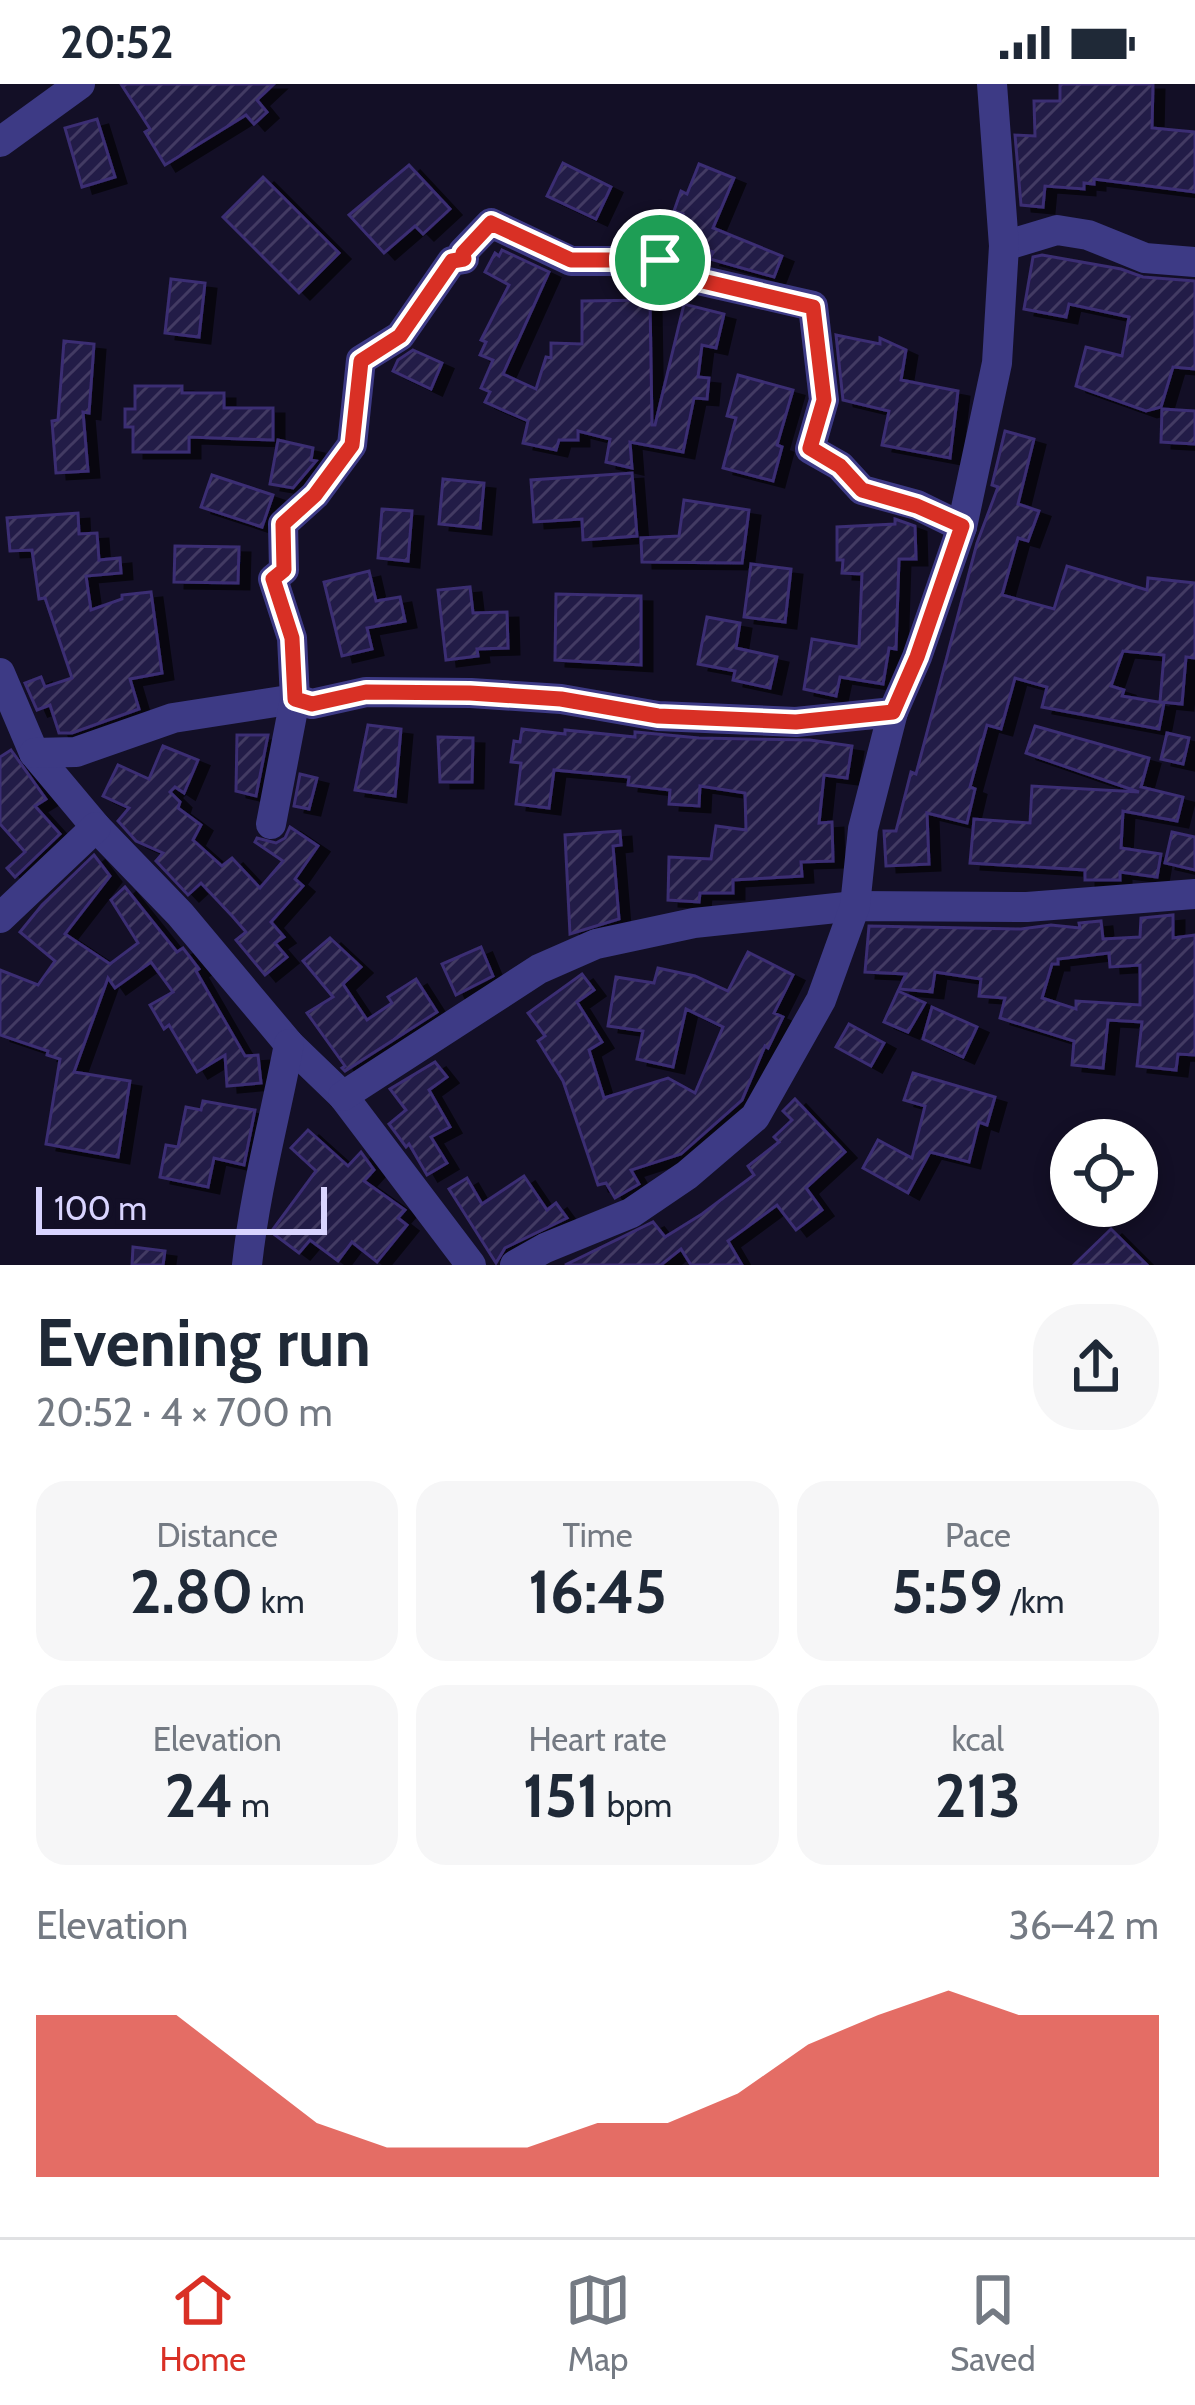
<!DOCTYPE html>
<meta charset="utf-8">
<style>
body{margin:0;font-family:Cabin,sans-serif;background:#f6f6f7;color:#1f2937;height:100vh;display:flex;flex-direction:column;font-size:45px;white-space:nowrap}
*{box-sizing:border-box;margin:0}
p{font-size:39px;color:#747a83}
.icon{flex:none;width:66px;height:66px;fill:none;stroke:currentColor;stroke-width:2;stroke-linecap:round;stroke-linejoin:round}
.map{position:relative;height:1181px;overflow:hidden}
.sheet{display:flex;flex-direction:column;background:#fff;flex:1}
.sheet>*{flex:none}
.controls{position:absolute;left:1050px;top:1035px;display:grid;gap:24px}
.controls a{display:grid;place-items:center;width:108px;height:108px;border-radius:50%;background:#fff;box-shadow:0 6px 18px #0003;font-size:60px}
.scale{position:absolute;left:36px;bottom:30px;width:291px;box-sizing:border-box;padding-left:12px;border:6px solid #d9d4ff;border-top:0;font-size:33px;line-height:42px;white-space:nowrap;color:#d9d4ff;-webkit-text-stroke:9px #130f26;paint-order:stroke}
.pin{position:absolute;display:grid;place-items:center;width:102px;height:102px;color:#fff;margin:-51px;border:6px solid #fff;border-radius:50%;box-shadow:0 3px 12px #0007}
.round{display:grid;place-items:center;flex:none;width:126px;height:126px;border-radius:48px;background:#f6f6f7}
.summary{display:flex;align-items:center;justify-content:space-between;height:204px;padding:0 36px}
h1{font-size:66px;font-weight:700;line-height:90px}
.metrics{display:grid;grid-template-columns:repeat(3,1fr);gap:18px;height:204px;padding:12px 36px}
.metrics div{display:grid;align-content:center;border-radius:30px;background:#f6f6f7;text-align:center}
.metrics b{font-size:60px;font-weight:700}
.metrics small{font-size:33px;font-weight:400}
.metrics p{font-size:33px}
.chart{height:336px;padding:24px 36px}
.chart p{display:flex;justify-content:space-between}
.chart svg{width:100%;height:216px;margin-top:12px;fill:#d93025;opacity:.7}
.status{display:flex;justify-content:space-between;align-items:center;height:84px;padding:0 60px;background:#fff;direction:ltr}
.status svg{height:33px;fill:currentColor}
.dock{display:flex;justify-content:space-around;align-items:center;height:168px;border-top:3px solid #e0e1e3;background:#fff;font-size:33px;color:#747a83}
.dock a{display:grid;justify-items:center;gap:6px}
.dock .selected{color:#d93025}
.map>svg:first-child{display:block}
.building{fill:url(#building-hatch);stroke:#3b2d73;stroke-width:3;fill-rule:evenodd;filter:url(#shadow)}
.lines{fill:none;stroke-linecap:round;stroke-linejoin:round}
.minor{stroke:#3d3a85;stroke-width:30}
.route-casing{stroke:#fff;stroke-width:24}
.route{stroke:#d93025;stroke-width:15}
</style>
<div class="status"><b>20:52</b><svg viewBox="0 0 49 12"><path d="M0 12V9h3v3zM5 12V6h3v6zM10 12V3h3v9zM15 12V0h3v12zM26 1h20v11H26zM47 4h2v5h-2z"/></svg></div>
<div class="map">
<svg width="1195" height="1181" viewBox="0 0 1195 1181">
<defs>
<pattern id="building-hatch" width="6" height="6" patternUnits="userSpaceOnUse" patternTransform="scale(3)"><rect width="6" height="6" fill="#241b47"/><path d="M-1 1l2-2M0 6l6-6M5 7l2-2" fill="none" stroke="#433b63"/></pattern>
<filter id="shadow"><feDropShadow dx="11" dy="6" stdDeviation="0" flood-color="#0009"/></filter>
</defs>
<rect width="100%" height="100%" fill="#130f26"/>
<g class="building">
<polygon points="121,0 274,0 257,16 267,28 254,40 246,31 165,81 145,48 150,45"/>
<polygon points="1060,0 1153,0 1152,44 1195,48 1195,108 1094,95 1094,100 1084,99 1084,105 1045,102 1043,123 1021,121 1015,51 1035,52 1034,17 1060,17"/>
<polygon points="97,35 115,93 82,103 65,44"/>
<polygon points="563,79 611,103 596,135 547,112"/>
<polygon points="699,80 734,94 713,144 782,172 774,193 710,175 713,168 682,155 688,143 679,139 683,130 674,127 681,107 687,110"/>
<polygon points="409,81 450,125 423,150 415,142 384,169 349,131"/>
<polygon points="263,93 339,169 299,209 223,133"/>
<polygon points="502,166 549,188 503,290 536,305 546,273 551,274 551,259 582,260 582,217 650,216 652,341 655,341 684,220 724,230 716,264 702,261 698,293 709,294 707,315 694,314 683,368 630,358 632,384 606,378 610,355 578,347 578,356 559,356 556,366 523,359 528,337 485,318 490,308 481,304 493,276 480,271 486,258 481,256 509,201 485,188 495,169 499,172"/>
<polygon points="1042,171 1121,185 1143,193 1195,197 1195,285 1173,283 1161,323 1146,327 1076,302 1086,263 1122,272 1129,233 1069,220 1066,233 1024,225 1033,173"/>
<polygon points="171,195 205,199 199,253 165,249"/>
<polygon points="836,251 880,260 880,254 906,266 901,296 958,307 950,374 882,361 889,327 843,316"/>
<polygon points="64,257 94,260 89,329 83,328 88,387 56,389 52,337 58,336"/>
<polygon points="413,266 442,279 431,305 393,287 398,276"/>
<polygon points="738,291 793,306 777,361 782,363 773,397 723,384 736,334 727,332"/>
<polygon points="135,302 182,302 182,309 224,309 224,324 273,324 273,356 189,353 189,368 133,368 133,343 125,343 125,325 135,325"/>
<polygon points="1162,325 1195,327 1195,360 1161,358"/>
<polygon points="1005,347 1034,355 1018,420 1039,427 1028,457 1018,454 1002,511 1054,525 1067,482 1147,506 1148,494 1195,499 1195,574 1186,573 1182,620 1160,618 1164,571 1123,567 1111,602 1124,606 1122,612 1164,619 1159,645 1042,623 1047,603 1015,594 1001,645 987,641 970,703 975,705 967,739 927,729 929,780 886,782 884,747 896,747 911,688 916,690 977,459 998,403 992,401"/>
<polygon points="278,356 313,364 311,376 316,377 293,404 270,400"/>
<polygon points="632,389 637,452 583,456 582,435 534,438 531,396"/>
<polygon points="212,391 273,411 262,443 201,423"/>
<polygon points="443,395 484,399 480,444 439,440"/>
<polygon points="684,416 749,426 742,479 642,478 641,454 679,452"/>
<polygon points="382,425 412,427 408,477 378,474"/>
<polygon points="78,429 79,450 97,449 99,476 120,474 121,489 86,492 91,526 122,515 122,511 151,508 162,589 130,595 139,625 72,649 59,649 50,621 37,626 25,599 41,593 45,603 72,594 45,514 39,515 32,466 10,467 7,434"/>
<polygon points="895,435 915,442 916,475 899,475 896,565 889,564 883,600 840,593 836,612 804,605 812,555 859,563 862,490 842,489 843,476 837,476 837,443 895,440"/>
<polygon points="175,462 239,463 238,499 174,498"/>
<polygon points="751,480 791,485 785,538 744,533"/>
<polygon points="369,487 376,517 400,513 405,537 367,544 372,565 342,572 324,498"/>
<polygon points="470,503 473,529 507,528 508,564 477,565 478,572 446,576 438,506"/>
<polygon points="556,510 641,512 641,581 555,576"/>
<polygon points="707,533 740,539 736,564 777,573 770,604 733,596 735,587 698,580"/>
<polygon points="368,641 401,645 395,712 355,706"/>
<polygon points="1035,642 1149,674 1141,703 1183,713 1177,737 1123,727 1121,764 1161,770 1157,793 1120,788 1120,796 1085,796 1085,786 970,779 974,735 1030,739 1032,702 1139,708 1026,669"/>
<polygon points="522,645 565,650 565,646 635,653 635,648 699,654 810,656 852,662 847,694 824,691 819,739 832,738 833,777 801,778 802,792 733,796 733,809 700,809 699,818 668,816 669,773 711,775 716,742 746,746 745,709 700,702 699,722 669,720 670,706 628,701 629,693 554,686 549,724 516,720 521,679 511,678 514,657 520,658"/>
<polygon points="1167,649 1189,654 1183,680 1161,675"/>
<polygon points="237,651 268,651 256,712 236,707"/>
<polygon points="438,653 473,654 472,698 440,698"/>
<polygon points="163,662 198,676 184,709 175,703 170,708 180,718 178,724 201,741 193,756 222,782 232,774 260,804 283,777 255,758 257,754 276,759 285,754 290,743 318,762 295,795 303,802 271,838 284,853 275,859 287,873 265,891 236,856 246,848 233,833 201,799 188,811 156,777 163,769 136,757 118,737 129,724 103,712 118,681 149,695"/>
<polygon points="11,666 46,715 35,722 60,750 15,793 7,784 25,768 0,740 0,673"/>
<polygon points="300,690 317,694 309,725 294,722"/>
<polygon points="620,747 621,761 613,762 619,835 570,850 565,751"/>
<polygon points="1172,748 1195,753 1195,786 1165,779"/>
<polygon points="94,771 110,792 65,850 110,880 138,859 111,816 125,803 177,868 183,864 199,885 196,887 245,972 258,971 261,999 227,1002 225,971 197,988 169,941 164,945 150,921 173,908 151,878 115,904 108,894 74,988 130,997 118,1073 46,1060 60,975 47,971 48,967 0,951 0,886 38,901 55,877 20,848 42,821"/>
<path d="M1173,831v23l22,-3v120l-17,-1 -2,16 -39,-4 5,-44 -34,-2 -5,48 -31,-3 2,-24 -74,-23 5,-20 -26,-2 2,-17 -46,-7 -3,20 -33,-3 7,-15 -41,-2 4,-46 152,3 30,-4 29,3 -1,-5 22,-2 2,18 37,-2 1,-19zM1109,869l1,14 30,-2v40l-64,-4v8l-34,-11 10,-34h6v-5z"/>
<polygon points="330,854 361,883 343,900 367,936 392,919 388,913 416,895 437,928 345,987 342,984 345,982 307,929 333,913 303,877"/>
<polygon points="481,863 493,892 456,911 442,880"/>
<polygon points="748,868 793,891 774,929 783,933 768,964 765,962 742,1016 681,1070 631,1086 639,1100 615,1114 606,1099 598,1101 563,997 538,957 545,952 528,929 582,890 594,906 577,918 602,958 589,966 604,1014 668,994 695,1009 723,943 686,925 673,983 637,975 643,947 608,942 616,893 654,899 658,884 695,892 728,907"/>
<polygon points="898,907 925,919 908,948 884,938"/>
<polygon points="932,923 977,943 963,973 923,955"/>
<polygon points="849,940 884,959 871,982 836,963"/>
<polygon points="435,978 447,993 429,1006 450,1043 431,1053 447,1079 427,1091 409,1060 406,1063 389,1040 406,1026 390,1005"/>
<polygon points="913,989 995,1013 987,1041 979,1038 969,1078 930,1068 908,1109 863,1084 878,1056 912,1074 925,1022 904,1016"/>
<polygon points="795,1015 845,1068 806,1104 822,1126 796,1146 777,1121 728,1157 742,1181 691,1181 681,1165 661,1181 565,1181 653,1138 665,1153 702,1130 754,1091 748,1082 779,1058 774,1053 792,1036 783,1027"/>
<polygon points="203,1017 255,1026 244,1081 214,1074 208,1103 160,1093 166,1061 178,1063 186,1023 201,1026"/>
<polygon points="308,1046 348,1082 361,1068 374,1086 364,1097 405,1126 398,1134 407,1141 377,1178 352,1158 338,1177 310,1156 299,1169 271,1148 316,1087 291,1064"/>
<polygon points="524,1092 547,1126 556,1119 567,1134 505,1164 496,1179 449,1105 467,1094 482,1120"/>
<polygon points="1111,1145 1147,1181 1074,1181"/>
<polygon points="133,1163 165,1167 163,1181 132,1181"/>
</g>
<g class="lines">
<g class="minor">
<polyline points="0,58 80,0"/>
<polyline points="1004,162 1057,146 1088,151 1145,174 1195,178"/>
<polyline points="0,589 34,669 96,743 180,830 289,960 343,1012 471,1181"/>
<polyline points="34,669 76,668 173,634 295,615 312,620 366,608 471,609 561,615 658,632 796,638 893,628"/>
<polyline points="271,740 295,615 292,554 273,495 284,486 283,440 315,411 352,361 361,276 400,252 452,177 464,175 463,168 491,139 571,177 660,177 690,194 813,222 824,316 810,365 840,382 862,406 917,421 962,443"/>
<polyline points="0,834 96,743"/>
<polyline points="343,1012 539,885 596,860 694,839 855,822 1027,823 1195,810"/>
<path d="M247,1181c8,-75 28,-147 42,-221"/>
<polyline points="515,1181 545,1164 631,1129 687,1091 755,1033 821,916 855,822 863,745 893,628 917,573 962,443 997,279 1004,162 992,0"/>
</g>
</g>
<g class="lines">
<defs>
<polygon id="route" points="491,139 571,176 660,176 690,194 813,223 824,316 810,364 840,382 862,406 917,422 962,442 917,573 893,628 796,638 658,632 561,615 470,609 366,608 312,620 295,615 292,554 273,495 284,486 283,440 315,411 352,361 361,277 400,252 452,177 464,175 463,169"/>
</defs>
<use href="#route" class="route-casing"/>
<use href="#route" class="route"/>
</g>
</svg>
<div class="controls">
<a><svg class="icon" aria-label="locate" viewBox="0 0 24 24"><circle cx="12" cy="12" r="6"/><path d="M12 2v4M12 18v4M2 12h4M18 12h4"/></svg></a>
</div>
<div class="scale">100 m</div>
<div class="pin" style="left:660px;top:176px;background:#1e9e55"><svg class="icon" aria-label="arrive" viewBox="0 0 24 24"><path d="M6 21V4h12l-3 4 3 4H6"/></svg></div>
</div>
<section class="sheet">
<div class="summary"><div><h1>Evening run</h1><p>20:52 · 4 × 700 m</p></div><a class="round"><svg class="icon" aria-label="share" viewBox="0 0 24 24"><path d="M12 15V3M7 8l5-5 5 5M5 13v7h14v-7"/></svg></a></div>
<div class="metrics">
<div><p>Distance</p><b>2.80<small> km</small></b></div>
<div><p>Time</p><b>16:45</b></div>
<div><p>Pace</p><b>5:59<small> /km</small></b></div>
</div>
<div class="metrics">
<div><p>Elevation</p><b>24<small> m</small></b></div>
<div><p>Heart rate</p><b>151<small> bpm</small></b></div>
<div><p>kcal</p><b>213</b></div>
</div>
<div class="chart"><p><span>Elevation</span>36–42 m</p>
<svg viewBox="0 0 160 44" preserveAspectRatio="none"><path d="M0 44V11L10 11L20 11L30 22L40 33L50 38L60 38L70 38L80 33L90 33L100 27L110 17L120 11L130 6L140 11L150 11L160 11V44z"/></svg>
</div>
</section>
<nav class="dock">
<a class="selected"><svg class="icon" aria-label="home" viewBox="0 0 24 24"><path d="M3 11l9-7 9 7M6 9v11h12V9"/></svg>Home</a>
<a><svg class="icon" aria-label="map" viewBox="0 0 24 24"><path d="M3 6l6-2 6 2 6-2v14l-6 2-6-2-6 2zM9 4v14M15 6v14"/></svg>Map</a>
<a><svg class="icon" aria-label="saved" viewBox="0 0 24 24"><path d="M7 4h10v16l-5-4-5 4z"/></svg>Saved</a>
</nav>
